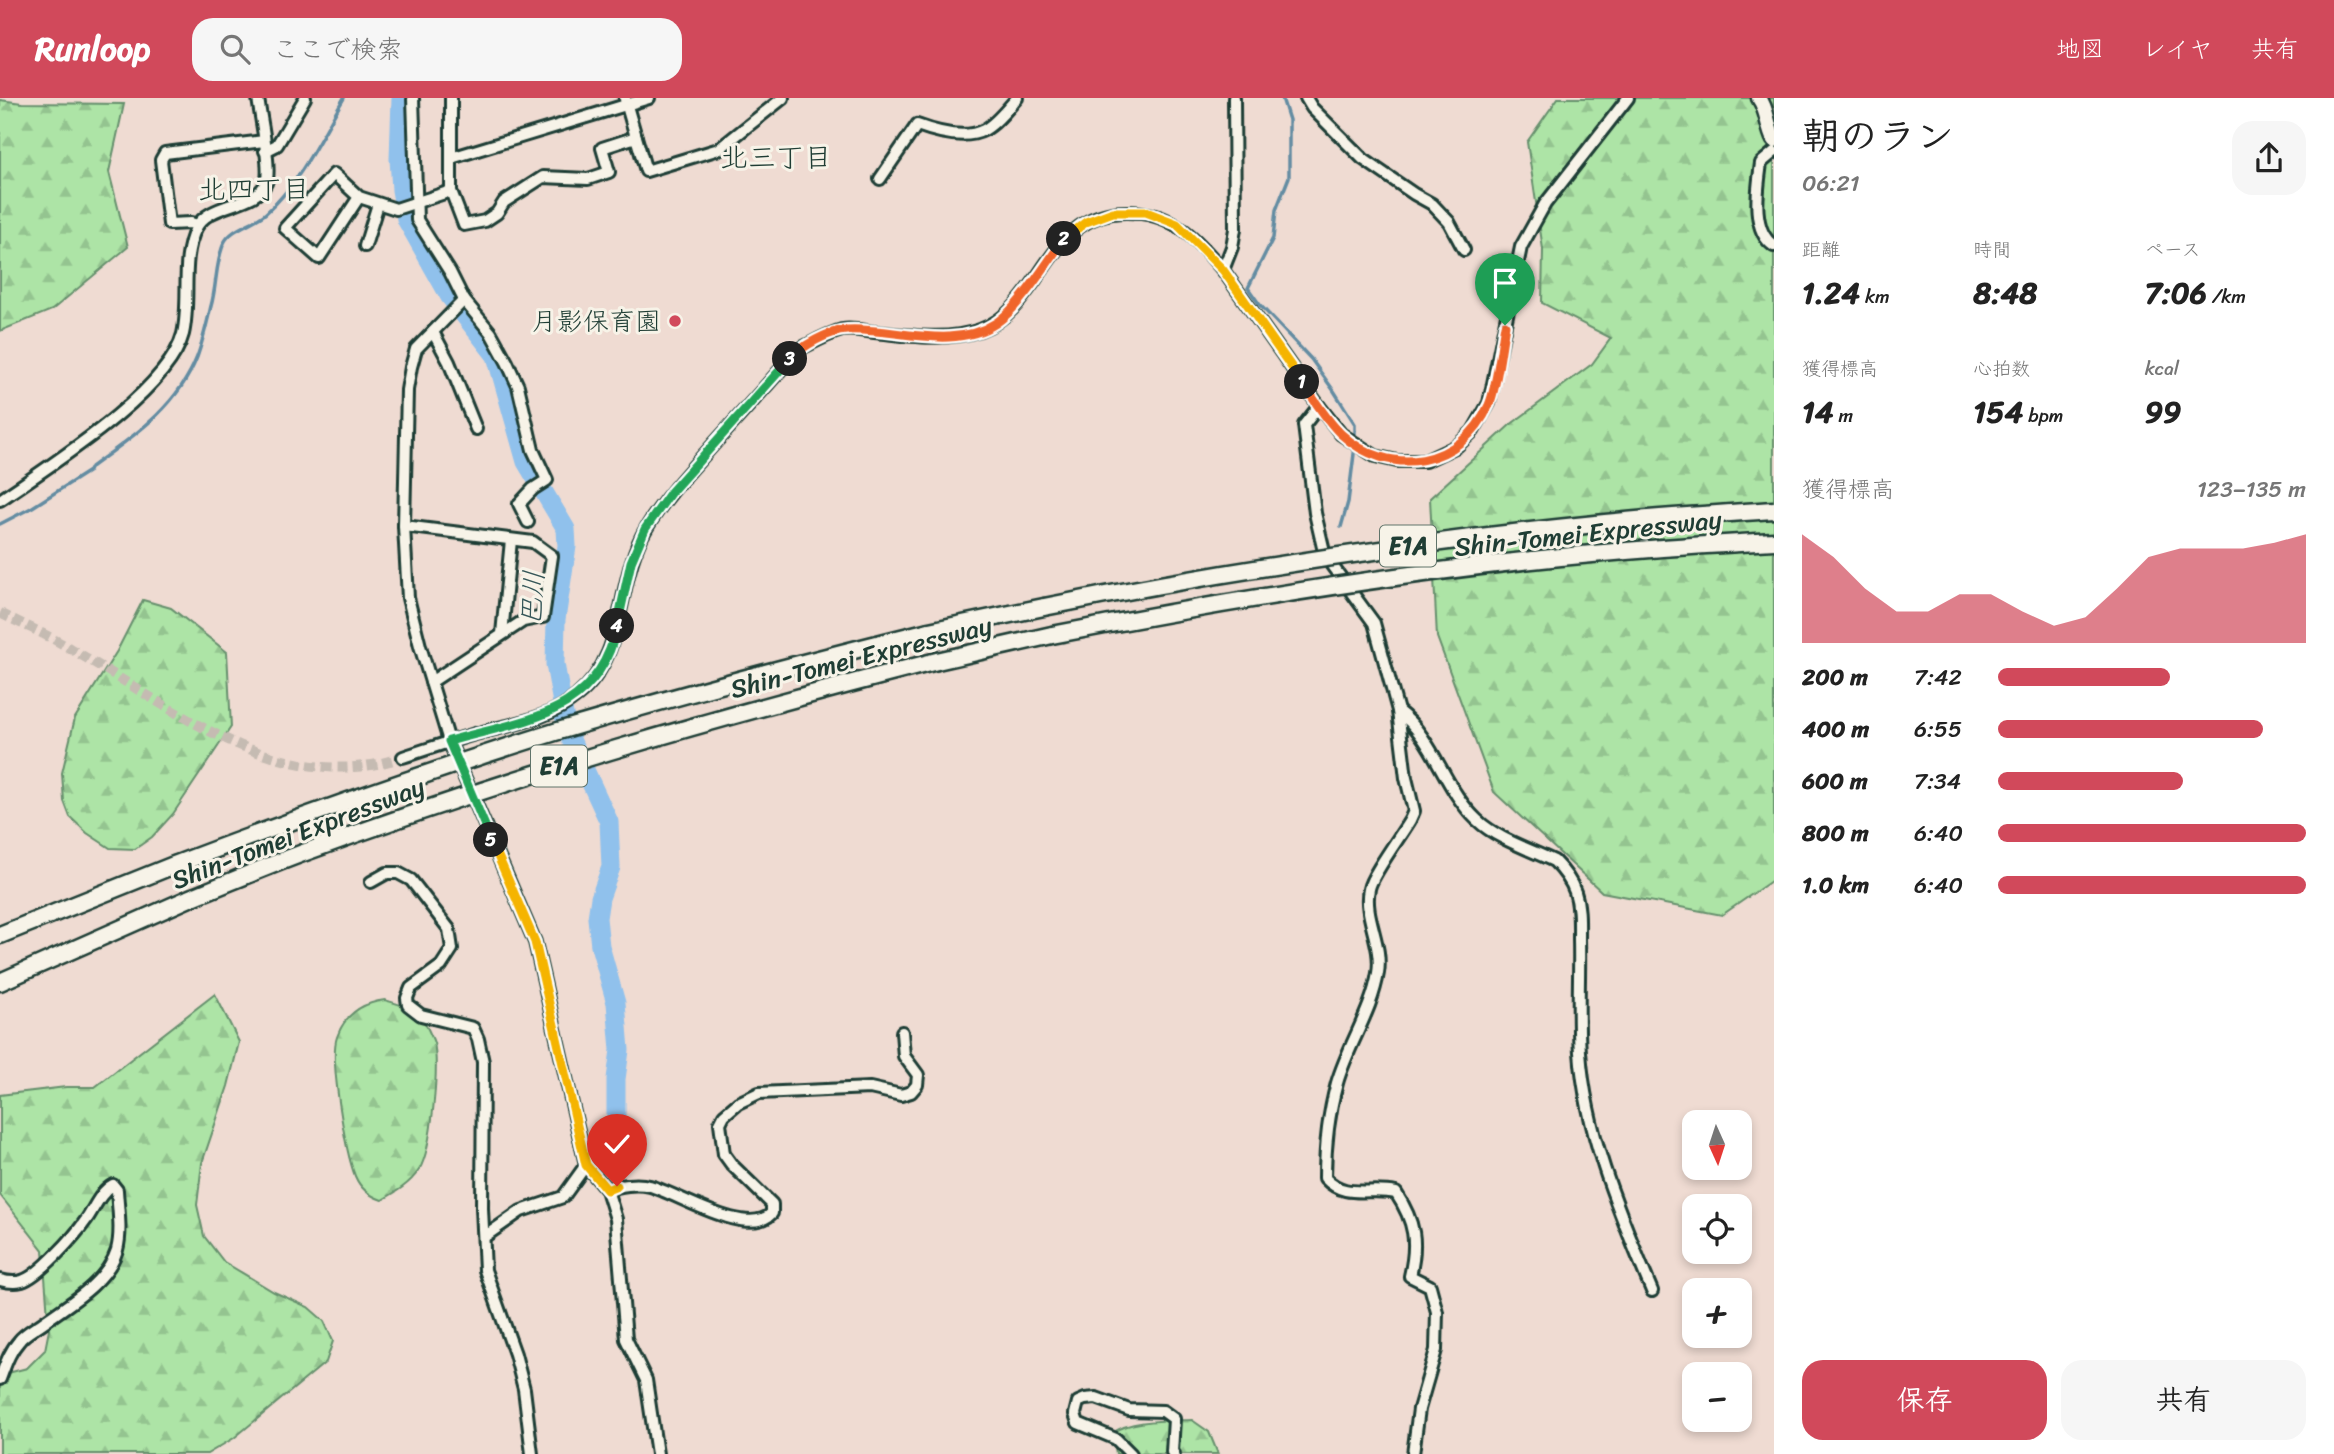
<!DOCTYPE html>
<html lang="ja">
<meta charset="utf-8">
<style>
body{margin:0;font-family:Sriracha,"Klee One",sans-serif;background:#f6f6f6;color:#222;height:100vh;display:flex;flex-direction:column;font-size:26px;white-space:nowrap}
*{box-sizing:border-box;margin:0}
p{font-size:23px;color:#767676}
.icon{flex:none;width:38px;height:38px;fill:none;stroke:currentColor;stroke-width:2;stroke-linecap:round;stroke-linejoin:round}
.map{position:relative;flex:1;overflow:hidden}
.drawer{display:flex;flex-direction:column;background:#fff;width:560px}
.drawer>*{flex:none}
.needle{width:46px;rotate:177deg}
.buttons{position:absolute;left:1682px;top:1012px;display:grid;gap:14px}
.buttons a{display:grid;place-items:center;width:70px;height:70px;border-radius:14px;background:#fff;box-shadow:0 4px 10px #0003;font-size:35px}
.pin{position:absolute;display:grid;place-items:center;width:60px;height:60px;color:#fff;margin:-72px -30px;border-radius:50% 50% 50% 0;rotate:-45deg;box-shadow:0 0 7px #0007}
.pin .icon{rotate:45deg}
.km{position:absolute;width:35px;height:35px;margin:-18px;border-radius:50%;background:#222;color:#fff;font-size:19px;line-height:35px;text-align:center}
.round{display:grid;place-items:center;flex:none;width:74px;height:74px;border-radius:21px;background:#f6f6f6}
.summary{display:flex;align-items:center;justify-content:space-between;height:119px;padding:0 28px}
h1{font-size:38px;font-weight:700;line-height:52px}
.stats{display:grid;grid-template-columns:repeat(3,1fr);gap:10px;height:119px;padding:7px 28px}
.stats div{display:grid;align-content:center}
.stats b{font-size:30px;font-weight:700}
.stats small{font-size:19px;font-weight:400}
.stats p{font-size:19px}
.chart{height:196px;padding:14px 28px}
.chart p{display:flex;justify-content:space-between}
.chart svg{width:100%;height:126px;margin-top:7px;fill:#d1495b;opacity:.7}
.action{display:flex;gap:14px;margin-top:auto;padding:14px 28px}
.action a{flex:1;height:80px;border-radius:21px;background:#d1495b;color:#fff;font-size:28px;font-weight:700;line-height:80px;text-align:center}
.action a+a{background:#f6f6f6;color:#222}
ul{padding:0 28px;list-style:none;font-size:23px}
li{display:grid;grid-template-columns:112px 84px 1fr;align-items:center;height:52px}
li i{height:18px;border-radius:9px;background:#d1495b}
header{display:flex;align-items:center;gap:42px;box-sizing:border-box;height:98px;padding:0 35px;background:#d1495b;color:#fff}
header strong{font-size:33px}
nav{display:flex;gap:38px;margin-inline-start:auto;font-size:24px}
.search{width:490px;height:63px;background:#f6f6f6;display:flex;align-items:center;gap:18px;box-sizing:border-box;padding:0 24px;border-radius:21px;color:#767676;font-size:26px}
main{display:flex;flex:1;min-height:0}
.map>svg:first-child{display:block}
.forest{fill:url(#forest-firs);stroke:#66906d;stroke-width:2}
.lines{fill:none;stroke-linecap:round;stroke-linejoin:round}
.stream{stroke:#638ca2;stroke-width:3.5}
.river{stroke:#90c1ec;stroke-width:19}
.minor-tunnel{stroke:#c5bbb2;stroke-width:10;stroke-dasharray:10 5;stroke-linecap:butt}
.minor-casing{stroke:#1f3d34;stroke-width:16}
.major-casing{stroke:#1f3d34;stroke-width:19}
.highway-casing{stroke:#1f3d34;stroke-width:21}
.minor{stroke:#f7f3e8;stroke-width:10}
.major{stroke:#f7f3e8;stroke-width:14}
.highway{stroke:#f7f3e8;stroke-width:16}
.highway-bridge-casing{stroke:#1f3d34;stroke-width:21;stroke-linecap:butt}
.highway-bridge{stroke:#f7f3e8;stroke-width:16}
.split-1-casing{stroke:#fff;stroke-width:14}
.split-2-casing{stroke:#fff;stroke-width:14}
.split-3-casing{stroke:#fff;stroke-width:14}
.split-4-casing{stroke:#fff;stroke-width:14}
.split-5-casing{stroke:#fff;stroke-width:14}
.split-6-casing{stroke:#fff;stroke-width:14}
.split-1{stroke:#f0652b;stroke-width:9}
.split-2{stroke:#f5b400;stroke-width:9}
.split-3{stroke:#f0652b;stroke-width:9}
.split-4{stroke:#22a559;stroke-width:9}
.split-5{stroke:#22a559;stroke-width:9}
.split-6{stroke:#f5b400;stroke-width:9}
.poi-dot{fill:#d1495b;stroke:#f7f3e8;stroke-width:2.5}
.labels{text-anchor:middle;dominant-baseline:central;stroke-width:6;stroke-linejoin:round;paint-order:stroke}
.shield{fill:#f7f3e8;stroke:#60746a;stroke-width:2}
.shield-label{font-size:24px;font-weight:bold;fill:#1f3d34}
.poi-label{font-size:26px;fill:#1f3d34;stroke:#f7f3e8;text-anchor:end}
.street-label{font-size:26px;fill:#1f3d34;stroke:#f7f3e8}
.neighbourhood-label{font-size:28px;fill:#1f3d34;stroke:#f7f3e8}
.water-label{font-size:28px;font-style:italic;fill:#365759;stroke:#f7f3e8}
</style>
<header>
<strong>Runloop</strong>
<div class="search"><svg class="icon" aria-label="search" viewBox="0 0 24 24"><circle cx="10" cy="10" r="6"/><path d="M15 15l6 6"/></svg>ここで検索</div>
<nav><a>地図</a><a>レイヤ</a><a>共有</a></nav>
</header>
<main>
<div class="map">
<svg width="1774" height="1356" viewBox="0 0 1774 1356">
<defs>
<pattern id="forest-firs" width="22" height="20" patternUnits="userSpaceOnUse" patternTransform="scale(1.75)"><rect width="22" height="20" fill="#ade4a6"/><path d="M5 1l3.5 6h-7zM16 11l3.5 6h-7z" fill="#94c490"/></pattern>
</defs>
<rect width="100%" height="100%" fill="#efdbd2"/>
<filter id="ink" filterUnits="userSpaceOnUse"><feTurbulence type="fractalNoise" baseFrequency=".0143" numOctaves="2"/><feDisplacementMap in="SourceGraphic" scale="14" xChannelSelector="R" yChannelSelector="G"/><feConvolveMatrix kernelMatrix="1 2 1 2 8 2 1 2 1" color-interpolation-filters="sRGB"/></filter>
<g filter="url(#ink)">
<g class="forest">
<polygon points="1558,0 1774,0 1774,781 1722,817 1602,794 1494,694 1437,539 1430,400 1510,327 1592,266 1611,240 1542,205 1543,151 1527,44"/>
<polygon points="0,2 22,5 124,6 109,74 128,149 52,212 0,233"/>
<polygon points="143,502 171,510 227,554 231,629 173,716 152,739 135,751 110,750 87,735 70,719 64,703 62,675 75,620 117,553"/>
<polygon points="215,896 239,944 228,988 202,1065 197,1107 204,1138 224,1164 274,1194 308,1209 324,1223 333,1243 326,1264 234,1340 207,1356 0,1356 0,1277 27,1270 45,1252 49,1232 43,1152 0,1097 0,997 66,989 95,989"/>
<path d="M385,902c16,5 31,8 40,23 3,6 7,14 9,20 5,24 -2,107 -15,127 -9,14 -23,22 -37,30 -12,-4 -22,-12 -27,-24 -9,-23 -26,-117 -18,-139 8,-23 24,-34 48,-37z"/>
<path d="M1192,1322l17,12 9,22h-102l-3,-21c17,-14 57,-12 79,-13z"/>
</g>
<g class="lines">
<g class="stream">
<polyline points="1282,0 1289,22 1289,79 1276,112 1273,140 1248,190 1260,207 1311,261 1334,293 1355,326 1355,340"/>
<path d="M0,426l31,-16 58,-37 2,-4c41,-30 86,-59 106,-110 6,-16 10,-34 14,-51 6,-21 4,-42 13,-63 7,-15 30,-19 42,-30 34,-30 55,-77 78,-115"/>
<polyline points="1341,429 1348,404 1355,348"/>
</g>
<polyline class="river" points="401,0 399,61 401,92 406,121 450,199 496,258 526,364 566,431 567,448 556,521 555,566 567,633 609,724 611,769 600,800 597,820 600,848 616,905 620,952 616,981 616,1033"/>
<path class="minor-tunnel" d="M0,515c24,12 48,22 71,36 101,57 208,150 332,108"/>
<defs>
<g id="minor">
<polyline points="413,0 417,122 450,174 464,202 416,251 411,269 407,292 404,428 408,500 420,548 449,643 535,844 586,1067 607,1092 616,1121 626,1241 646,1282 657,1356"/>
<polyline points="451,0 451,93 464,127 485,123 497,115 504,104 543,79 588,81 609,74 602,50 636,39 646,73 719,51 783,0"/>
<polyline points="1306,0 1312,10 1363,61 1414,96 1432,106 1449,124 1464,152"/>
<polyline points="625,1 636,39"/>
<polyline points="265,53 277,47 305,0"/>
<path d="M1774,54l-13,11c-3,24 -11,67 13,83"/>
<polyline points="451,60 649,0"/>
<path d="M880,81l37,-54c19,7 48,15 67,5 12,-6 24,-22 33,-32"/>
<polyline points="359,99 319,160 285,130 334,76 359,99 396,111 451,93"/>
<polyline points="197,127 191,125 169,126 161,62 165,55 264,43"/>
<polyline points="365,148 378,106"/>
<polyline points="1223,172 1232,149 1235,131 1234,0"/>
<polyline points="464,202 491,235 507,264 518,288 533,352 547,382 533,391 519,406 528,424"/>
<polyline points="433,234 449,264 476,331"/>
<path d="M1319,308l-15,19 11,88 10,43 49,67 24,88 8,67 8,33 -4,9c-8,14 -39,56 -41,69 -6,27 14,55 9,84 -6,38 -30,72 -41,110 -8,29 -12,64 -12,95 20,22 44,9 71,15 19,29 22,49 14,83l20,10 7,26 -1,38 -17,59 -6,45"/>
<path d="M0,402c49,-34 168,-108 183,-166 8,-34 -3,-74 13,-106 13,-26 60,-21 70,-45 6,-14 -6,-68 -8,-85"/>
<polyline points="404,428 533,444 552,458 543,519 523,523 431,584"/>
<polyline points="502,536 511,442"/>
<path d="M1398,613c36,27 46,78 79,109 20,19 52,29 77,41 8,8 17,19 21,31 5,15 4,31 4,47 1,38 -2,75 1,113 6,84 40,162 72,239"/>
<path d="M403,659c25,-8 50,-17 76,-24 33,-9 71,-14 98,-37 52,-42 37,-115 70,-169 18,-30 43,-56 66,-82 29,-32 57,-63 85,-95 14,-7 29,-16 44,-20 10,-2 22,1 32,2 34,3 72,10 106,-2 63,-22 67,-119 147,-118 46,0 67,25 96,58l96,136 22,28 34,22 22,5h28l32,-15 16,-15 16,-28 32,-156 24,-43 83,-106"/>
<polyline points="371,784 387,775 398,775 411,782 449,831 452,851 441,868 411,890 407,900 408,907 421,917 473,930 478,941 483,964 482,1110 485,1172 515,1256 524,1291 532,1356"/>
<path d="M607,1092c12,-5 30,-7 43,-4 27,7 98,53 122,27v-9l-40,-39 -8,-11 -4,-31 4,-8 14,-12 21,-10 111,-5 31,7 10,-3 6,-7 1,-10 -14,-19 -2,-24"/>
<polyline points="484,1139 521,1113 563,1099 586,1067"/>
<path d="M0,1182c7,2 15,3 22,1 17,-5 53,-45 64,-61 8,-11 14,-28 27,-35l4,5c1,19 5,41 0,60 -10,33 -50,55 -76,74 -7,5 -17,10 -22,17 -10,11 -14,25 -19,38"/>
<polyline points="1131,1356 1116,1341 1078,1325 1075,1316 1078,1304 1085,1301 1096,1300 1129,1312 1163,1313 1174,1321 1172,1354 1174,1356"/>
</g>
<path id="major" d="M1759,0c9,12 8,29 15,42"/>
<g id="highway">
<polyline points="929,533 1044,509"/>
<polyline points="937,563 1052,537"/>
<polyline points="0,837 174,767"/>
<polyline points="0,884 190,800"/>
</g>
</defs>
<use href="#minor" class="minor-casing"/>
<use href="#major" class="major-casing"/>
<use href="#highway" class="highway-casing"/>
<use href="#minor" class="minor"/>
<use href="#major" class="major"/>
<use href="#highway" class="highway"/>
<defs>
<g id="highway-bridge">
<path d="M1044,509c186,-37 373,-65 561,-84 56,-6 113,-9 169,-13"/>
<path d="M1052,537c186,-36 374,-67 563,-83 53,-5 106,-8 159,-11"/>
<path d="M174,767c126,-48 253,-93 381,-133 124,-37 249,-70 374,-101"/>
<path d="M190,800c38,-15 75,-31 113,-45 207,-77 420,-137 634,-192"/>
</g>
</defs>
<use href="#highway-bridge" class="highway-bridge-casing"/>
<use href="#highway-bridge" class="highway-bridge"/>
</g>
</g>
<g class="lines" filter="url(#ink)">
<defs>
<path id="split-1" d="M1302,284c12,17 24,38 39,52 49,45 120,33 148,-29 8,-18 12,-58 16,-80"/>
<polyline id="split-2" points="1064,141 1086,124 1113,114 1146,114 1177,126 1223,172 1302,284"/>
<path id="split-3" d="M790,261c12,-13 38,-28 57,-29 47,-3 105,22 149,-7 23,-15 51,-60 68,-84"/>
<polyline id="split-4" points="617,528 631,464 645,431 671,394 790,261"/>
<path id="split-5" d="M491,742l-42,-99c75,-21 149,-25 168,-115"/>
<polyline id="split-6" points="491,742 535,844 586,1067 607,1092 617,1088"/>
</defs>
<use href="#split-1" class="split-1-casing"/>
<use href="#split-2" class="split-2-casing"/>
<use href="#split-3" class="split-3-casing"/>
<use href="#split-4" class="split-4-casing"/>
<use href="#split-5" class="split-5-casing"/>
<use href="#split-6" class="split-6-casing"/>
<use href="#split-1" class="split-1"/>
<use href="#split-2" class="split-2"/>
<use href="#split-3" class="split-3"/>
<use href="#split-4" class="split-4"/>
<use href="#split-5" class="split-5"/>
<use href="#split-6" class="split-6"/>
</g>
<circle class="poi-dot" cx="675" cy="223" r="7"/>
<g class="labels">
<g class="shield">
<rect x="1380" y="427.5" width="56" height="41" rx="5"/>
<rect x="531" y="647.5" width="56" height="41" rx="5"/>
</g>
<g class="shield-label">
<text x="1408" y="448">E1A</text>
<text x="559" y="668">E1A</text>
</g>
<g class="poi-label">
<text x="661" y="223">月影保育園</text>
</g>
<g class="street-label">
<text transform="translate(1588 435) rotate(-6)">Shin-Tomei Expressway</text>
<text transform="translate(861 559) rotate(-14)">Shin-Tomei Expressway</text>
<text transform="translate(298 735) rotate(-21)">Shin-Tomei Expressway</text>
</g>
<g class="neighbourhood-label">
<text x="776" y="59">北三丁目</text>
<text x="254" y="91">北四丁目</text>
</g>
<g class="water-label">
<text transform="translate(532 500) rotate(-86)">巴川</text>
</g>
</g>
</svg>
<div class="buttons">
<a><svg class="needle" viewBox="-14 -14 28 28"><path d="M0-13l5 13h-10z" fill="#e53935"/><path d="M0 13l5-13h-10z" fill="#767676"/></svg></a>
<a><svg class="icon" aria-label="locate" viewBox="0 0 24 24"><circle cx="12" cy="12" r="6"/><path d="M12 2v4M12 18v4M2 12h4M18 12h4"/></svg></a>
<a>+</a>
<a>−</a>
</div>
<div class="pin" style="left:1505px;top:227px;background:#1e9e55"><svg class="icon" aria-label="arrive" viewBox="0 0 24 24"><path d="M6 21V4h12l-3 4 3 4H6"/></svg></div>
<div class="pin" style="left:617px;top:1088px;background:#d93025"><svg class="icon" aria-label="check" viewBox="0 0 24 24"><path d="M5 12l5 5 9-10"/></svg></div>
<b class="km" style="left:1302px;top:284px">1</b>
<b class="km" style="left:1064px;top:141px">2</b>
<b class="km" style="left:790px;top:261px">3</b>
<b class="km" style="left:617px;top:528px">4</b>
<b class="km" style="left:491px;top:742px">5</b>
</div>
<section class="drawer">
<div class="summary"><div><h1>朝のラン</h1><p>06:21</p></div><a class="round"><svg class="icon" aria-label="share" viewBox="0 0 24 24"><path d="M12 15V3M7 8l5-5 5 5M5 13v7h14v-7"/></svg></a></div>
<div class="stats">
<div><p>距離</p><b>1.24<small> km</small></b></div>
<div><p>時間</p><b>8:48</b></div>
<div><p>ペース</p><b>7:06<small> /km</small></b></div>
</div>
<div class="stats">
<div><p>獲得標高</p><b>14<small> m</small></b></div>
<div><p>心拍数</p><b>154<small> bpm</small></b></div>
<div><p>kcal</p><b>99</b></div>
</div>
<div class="chart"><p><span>獲得標高</span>123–135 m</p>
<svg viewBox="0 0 160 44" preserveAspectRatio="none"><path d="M0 44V6L10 14L20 25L30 33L40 33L50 27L60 27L70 33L80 38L90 35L100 25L110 14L120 11L130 11L140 11L150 9L160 6V44z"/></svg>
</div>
<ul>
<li><b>200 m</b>7:42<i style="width:56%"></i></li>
<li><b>400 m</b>6:55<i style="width:86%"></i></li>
<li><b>600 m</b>7:34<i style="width:60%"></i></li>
<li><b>800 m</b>6:40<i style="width:100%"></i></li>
<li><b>1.0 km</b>6:40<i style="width:100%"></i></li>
</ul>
<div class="action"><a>保存</a><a>共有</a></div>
</section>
</main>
